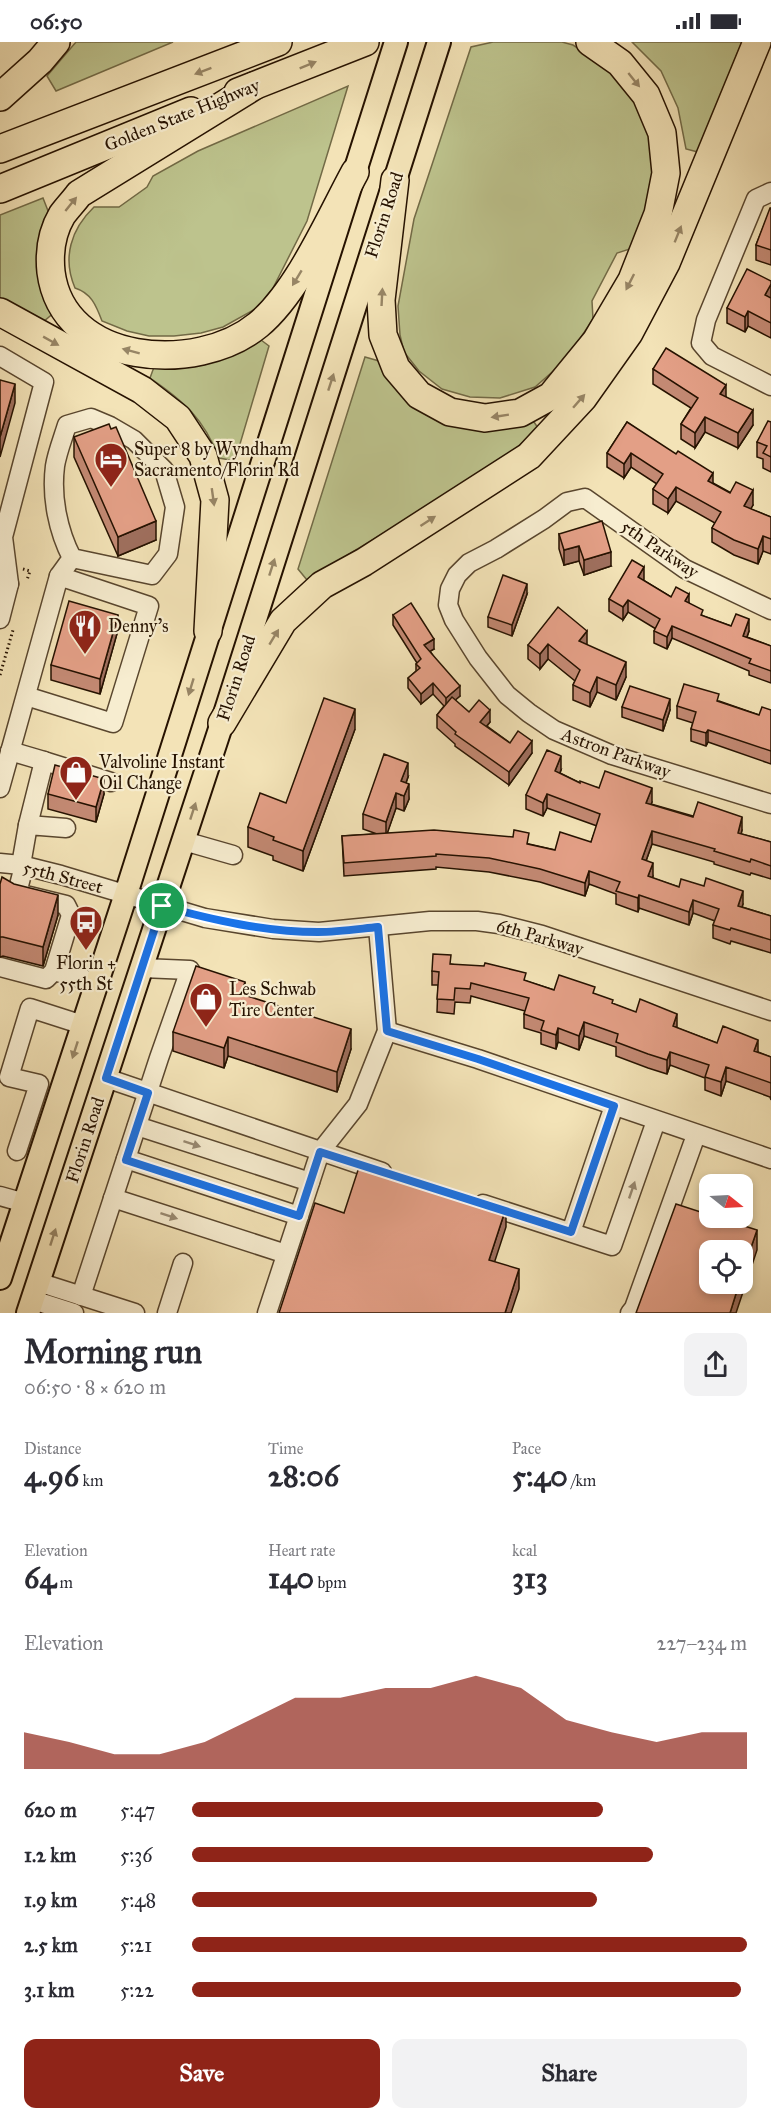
<!DOCTYPE html>
<meta charset="utf-8">
<style>
body{margin:0;font-family:"IM FELL Great Primer",serif;background:#f2f2f3;color:#2b2b33;height:100vh;display:flex;flex-direction:column;font-size:22px;white-space:nowrap}
*{box-sizing:border-box;margin:0}
p{font-size:20px;color:#7c7c81}
.icon{flex:none;width:33px;height:33px;fill:none;stroke:currentColor;stroke-width:2;stroke-linecap:round;stroke-linejoin:round}
.map{position:relative;height:1271px;overflow:hidden}
.drawer{display:flex;flex-direction:column;background:#fff;flex:1}
.drawer>*{flex:none}
.needle{width:39px;rotate:108deg}
.fabs{position:absolute;left:699px;top:1132px;display:grid;gap:12px}
.fabs a{display:grid;place-items:center;width:54px;height:54px;border-radius:12px;background:#fff;box-shadow:0 3px 9px #0003;font-size:30px}
.pin{position:absolute;display:grid;place-items:center;width:51px;height:51px;color:#fff;margin:-26px;border:3px solid #fff;border-radius:50%;box-shadow:0 2px 6px #0007}
.round{display:grid;place-items:center;flex:none;width:63px;height:63px;border-radius:12px;background:#f2f2f3}
.head{display:flex;align-items:center;justify-content:space-between;height:102px;padding:0 24px}
h1{font-size:33px;font-weight:700;line-height:45px}
.figures{display:grid;grid-template-columns:repeat(3,1fr);gap:9px;height:102px;padding:6px 24px}
.figures div{display:grid;align-content:center}
.figures b{font-size:30px;font-weight:700}
.figures small{font-size:16px;font-weight:400}
.figures p{font-size:16px}
.chart{height:168px;padding:12px 24px}
.chart p{display:flex;justify-content:space-between}
.chart svg{width:100%;height:108px;margin-top:6px;fill:#8f2418;opacity:.7}
.cta{display:flex;gap:12px;margin-top:auto;padding:12px 24px}
.cta a{flex:1;height:69px;border-radius:12px;background:#8f2418;color:#fff;font-size:24px;font-weight:700;line-height:69px;text-align:center}
.cta a+a{background:#f2f2f3;color:#2b2b33}
ul{padding:0 24px;list-style:none;font-size:20px}
li{display:grid;grid-template-columns:96px 72px 1fr;align-items:center;height:45px}
li i{height:15px;border-radius:8px;background:#8f2418}
.status{display:flex;justify-content:space-between;align-items:center;height:42px;padding:0 30px;background:#fff;direction:ltr}
.status svg{height:16px;fill:currentColor}
.map>svg:first-child{display:block}
.green{fill:#bdc38d;stroke:#726a46;stroke-width:1.5}
.lines{fill:none;stroke-linecap:round;stroke-linejoin:round}
.minor-casing{stroke:#59462e;stroke-width:21}
.major-casing{stroke:#261200;stroke-width:26}
.highway-casing{stroke:#261200;stroke-width:30}
.path{stroke:#261200;stroke-width:3;stroke-dasharray:1.5 3;stroke-linecap:butt}
.minor{stroke:#f7edd0;stroke-width:18}
.major{stroke:#f3e3b7;stroke-width:22}
.highway{stroke:#f3e3b7;stroke-width:27}
.wall{fill:#c38973;stroke:#261200;stroke-width:1.5}
.shaded-wall{fill:#9f6f5e;stroke:#261200;stroke-width:1.5}
.building{fill:#e39f86;stroke:#261200;stroke-width:1.5}
.oneway{fill:#978565}
.oneway2{fill:#998a72}
.route-casing{stroke:#fff;stroke-width:12}
.route{stroke:#1a73e8;stroke-width:8}
.labels{text-anchor:middle;dominant-baseline:central;stroke-width:4.5;stroke-linejoin:round;paint-order:stroke}
.street-label{font-size:18px;fill:#261200;stroke:#f7edd0}
.poi-label{font-size:18px;fill:#261200;stroke:#f7edd0;text-anchor:start}
</style>
<div class="status"><b>06:50</b><svg viewBox="0 0 49 12"><path d="M0 12V9h3v3zM5 12V6h3v6zM10 12V3h3v9zM15 12V0h3v12zM26 1h20v11H26zM47 4h2v5h-2z"/></svg></div>
<div class="map">
<svg width="771" height="1271" viewBox="0 0 771 1271">
<rect width="100%" height="100%" fill="#f3e3b7"/>
<filter id="stains"><feTurbulence type="fractalNoise" baseFrequency=".00333" numOctaves="4"/><feColorMatrix values="0 0 0 0 .2 0 0 0 0 .09 0 0 0 0 .02 0 0 0 .5 -.17"/></filter>
<radialGradient id="worn" r=".72"><stop offset=".6" stop-color="#630" stop-opacity="0"/><stop offset="1" stop-color="#630" stop-opacity=".3"/></radialGradient>
<g class="green">
<polygon points="76,0 173,0 56,49 47,34"/>
<polygon points="493,0 562,0 573,3 605,24 632,50 650,88 655,116 652,150 633,206 617,211 592,259 593,277 566,318 535,345 500,356 470,355 442,347 419,329 404,310 400,293 398,264 414,177 471,5"/>
<polygon points="632,0 742,0 698,110 686,107 678,66 661,29"/>
<path d="M348,44l-41,135 -34,67 -16,20 -34,19 -22,6 -27,3h-25l-22,-5 -25,-10c-6,-16 -11,-28 -27,-33 -13,-30 -4,-59 19,-81h25l28,-20 6,-11 45,-25z"/>
<polygon points="43,156 50,174 56,269 43,280 0,257 0,173"/>
<path d="M257,295l12,9 -34,115 -16,-3c-15,-39 -35,-57 -69,-80l4,-11z"/>
<polygon points="365,315 379,319 398,347 530,374 538,386 511,411 475,435 307,538 298,527"/>
</g>
<g class="lines">
<defs>
<g id="minor">
<polyline points="771,150 756,157 706,278 701,301 712,314 771,344"/>
<polyline points="0,314 44,340 3,495 9,542"/>
<path d="M59,534l13,-18 80,17 16,-21 7,-47 -11,-37 -30,-30 -24,-14 -19,-8 -24,7c-4,13 -10,28 -12,41 -4,31 3,65 17,92"/>
<polyline points="0,540 9,542 0,577"/>
<polyline points="771,568 685,527 585,456 567,460 544,477 496,507 469,521 457,533 450,547 448,563 454,578 478,616 507,653 529,671 554,688 612,713 771,762"/>
<polyline points="10,709 44,719"/>
<path d="M0,746c20,-71 39,-141 59,-212l90,30 -36,117 -87,-27"/>
<polyline points="28,783 44,719 111,740"/>
<polyline points="184,799 233,813"/>
<polyline points="0,821 21,823 61,833 205,876 273,887 319,890 430,879 477,879 499,882 542,893 771,969"/>
<polyline points="21,823 28,783 66,786"/>
<polyline points="24,824 17,851 66,863 71,873 54,929 97,941"/>
<polyline points="0,925 46,937 54,929"/>
<polyline points="387,989 478,1017 771,1117"/>
<polyline points="106,1036 382,1130"/>
<polyline points="137,1084 310,1140"/>
<polyline points="17,1109 39,1042 9,1035 30,966 83,983"/>
<polyline points="126,1117 299,1174"/>
<polyline points="0,1154 25,1161"/>
<polyline points="113,1156 286,1212"/>
<polyline points="483,1162 612,1204 656,1079"/>
<polyline points="571,1190 614,1064"/>
<polyline points="38,1240 135,1271"/>
<polyline points="81,1254 159,1016 190,928 142,926"/>
<polyline points="33,1258 74,1271"/>
<polyline points="167,1271 183,1221"/>
<polyline points="267,1271 320,1110 358,1062 387,989 378,885"/>
<polyline points="630,1271 634,1266 696,1093"/>
</g>
<g id="major">
<polyline points="0,1236 126,852 396,0"/>
<polyline points="28,1271 222,681 439,0"/>
</g>
<g id="highway">
<path d="M254,44l-175,108c-5,7 -12,14 -17,21 -10,17 -13,38 -11,57 12,94 146,103 207,53 40,-33 72,-107 97,-153"/>
<polyline points="238,50 365,0"/>
<polyline points="0,55 40,19 56,0"/>
<polyline points="0,107 278,0"/>
<polyline points="395,138 381,258 383,293 396,326 419,353 450,370 485,376 520,371 551,354 596,299 632,238 658,172 666,131 662,91 646,53 620,21 590,0"/>
<polyline points="0,147 191,69"/>
<polyline points="0,270 142,348 178,376 203,414 215,458 208,589"/>
<polyline points="222,681 283,579 322,543 364,520 529,414 583,356 629,291 666,221 757,0"/>
</g>
</defs>
<use href="#minor" class="minor-casing"/>
<use href="#major" class="major-casing"/>
<use href="#highway" class="highway-casing"/>
<g class="path">
<polyline points="23,527 30,529 27,538"/>
<polyline points="0,633 13,588"/>
</g>
<use href="#minor" class="minor"/>
<use href="#major" class="major"/>
<use href="#highway" class="highway"/>
</g>
<g class="wall">
<polygon points="771,166 771,223 756,218 756,203"/>
<polygon points="771,239 771,296 748,284 745,290 727,281 727,266"/>
<polygon points="653,327 726,355 753,383 738,406 705,390 695,406 681,397 681,382 691,366 653,342"/>
<polygon points="627,380 713,441 753,463 750,467 771,475 771,512 763,509 758,522 734,513 712,500 712,486 715,481 676,459 668,471 653,462 653,447 657,442 631,425 624,436 607,425 607,411"/>
<polygon points="771,380 771,430 763,426 763,417 757,415 757,400"/>
<polygon points="74,395 156,498 118,514 74,415"/>
<polygon points="559,492 611,524 584,533 579,519 564,523 559,507"/>
<polygon points="644,537 643,538 671,555 689,561 703,574 731,584 749,589 747,595 771,604 771,641 749,633 749,629 672,596 667,607 654,601 654,589 656,587 628,570 623,578 609,569 609,557"/>
<polygon points="527,552 512,594 488,585 488,575"/>
<polygon points="393,573 434,607 430,609 460,654 455,658 469,670 490,680 487,684 510,701 532,711 509,743 455,704 455,702 437,686 437,673 444,664 433,652 421,662 408,646 408,636 416,629 416,622 417,621 393,583"/>
<polygon points="118,588 100,652 51,638 51,623"/>
<polygon points="528,603 587,603 626,635 616,658 597,650 590,665 573,658 573,643 575,639 548,617 540,627 528,617"/>
<polygon points="719,659 759,673 771,668 771,722 708,700 706,704 691,699 691,687 693,681 677,676 677,664"/>
<polygon points="622,665 670,668 663,689 622,675"/>
<polygon points="355,687 303,829 273,818 273,814 248,805 248,785 286,761"/>
<polygon points="561,728 560,731 580,741 652,760 651,762 742,788 741,792 771,800 771,837 751,831 750,833 714,822 714,820 652,802 646,819 653,834 652,836 679,845 743,862 742,865 771,874 771,911 731,899 730,902 713,896 713,883 715,879 693,871 689,883 639,866 638,870 616,862 616,852 589,842 585,854 540,840 489,830 436,825 436,827 344,834 342,794 377,792 363,787 363,772 408,735 406,741 409,757 404,769 396,766 387,791 529,802 555,808 591,800 597,784 547,766 543,774 526,767 526,753"/>
<polygon points="48,752 104,752 96,780 48,767"/>
<polygon points="0,842 58,873 43,924 3,914 0,915"/>
<polygon points="451,922 526,939 554,948 595,952 613,962 717,1001 758,1010 771,1015 771,1058 770,1055 726,1039 721,1054 705,1048 705,1036 670,1023 667,1032 648,1026 616,1014 616,1005 584,994 579,1008 558,1000 556,1007 541,1002 541,991 524,986 524,972 525,969 471,954 470,961 455,960 454,972 437,970 438,943 432,943 432,929"/>
<polygon points="245,953 351,1007 337,1050 228,1014 224,1026 173,1009 173,990"/>
</g>
<g class="shaded-wall">
<polygon points="771,242 771,257 765,253"/>
<polygon points="748,269 748,284 745,290 745,275"/>
<polygon points="15,342 15,361 0,415 0,395"/>
<polygon points="726,343 726,358 720,352"/>
<polygon points="753,368 753,383 738,406 738,391"/>
<polygon points="705,375 705,390 695,406 695,391"/>
<polygon points="631,411 631,425 624,436 624,422"/>
<polygon points="713,431 713,446 708,439"/>
<polygon points="676,445 676,459 668,471 668,457"/>
<polygon points="753,448 753,463 744,479 744,464"/>
<polygon points="156,479 156,498 118,514 118,495"/>
<polygon points="763,494 763,509 758,522 758,507"/>
<polygon points="579,504 579,519 564,523 564,508"/>
<polygon points="611,510 611,524 584,533 584,518"/>
<polygon points="644,525 644,537 638,548 638,535"/>
<polygon points="527,542 527,552 512,594 512,583"/>
<polygon points="689,552 689,564 685,559"/>
<polygon points="628,558 628,570 623,578 623,565"/>
<polygon points="118,573 118,588 100,652 100,637"/>
<polygon points="749,577 749,589 743,606 743,594"/>
<polygon points="672,584 672,596 667,607 667,595"/>
<polygon points="587,589 587,604 579,599"/>
<polygon points="434,597 434,607 424,613 424,603"/>
<polygon points="548,602 548,617 540,627 540,612"/>
<polygon points="626,620 626,635 616,658 616,643"/>
<polygon points="597,635 597,650 590,665 590,651"/>
<polygon points="433,641 433,652 421,662 421,652"/>
<polygon points="460,644 460,654 446,666 446,656"/>
<polygon points="670,657 670,668 663,689 663,678"/>
<polygon points="355,667 355,687 303,829 303,809"/>
<polygon points="490,668 490,680 480,692 480,680"/>
<polygon points="708,688 708,700 706,704 706,691"/>
<polygon points="532,699 532,711 509,743 509,730"/>
<polygon points="561,714 561,728 555,742 555,729"/>
<polygon points="408,721 408,735 401,754 401,739"/>
<polygon points="104,737 104,752 96,780 96,765"/>
<polygon points="409,742 409,757 404,769 404,754"/>
<polygon points="652,746 652,760 646,774 646,761"/>
<polygon points="396,751 396,766 386,795 386,780"/>
<polygon points="547,752 547,766 543,774 543,761"/>
<polygon points="742,775 742,788 738,805 738,791"/>
<polygon points="652,789 652,802 642,830 642,817"/>
<polygon points="653,821 653,834 648,848 648,834"/>
<polygon points="589,829 589,842 585,854 585,841"/>
<polygon points="743,849 743,862 738,877 738,864"/>
<polygon points="58,853 58,873 43,924 43,905"/>
<polygon points="639,853 639,866 638,870 638,856"/>
<polygon points="693,858 693,871 689,883 689,870"/>
<polygon points="245,940 245,960 241,952"/>
<polygon points="677,972 677,986 673,984"/>
<polygon points="584,980 584,994 579,1008 579,994"/>
<polygon points="558,986 558,1000 556,1007 556,993"/>
<polygon points="351,987 351,1007 337,1050 337,1030"/>
<polygon points="228,995 228,1014 224,1026 224,1006"/>
<polygon points="758,998 758,1012 754,1009"/>
<polygon points="670,1010 670,1023 667,1032 667,1018"/>
<polygon points="726,1025 726,1039 721,1054 721,1040"/>
<polygon points="506,1166 506,1185 489,1237 489,1218"/>
<polygon points="757,1188 757,1208 736,1271 730,1271 739,1242 742,1242 742,1232"/>
<polygon points="519,1227 519,1247 511,1271 505,1271"/>
</g>
<g class="building">
<polygon points="770,166 771,166 771,208 756,203"/>
<polygon points="747,227 771,239 771,242 765,253 771,256 771,281 748,269 745,275 727,266"/>
<polygon points="666,306 726,343 720,352 753,368 738,391 705,375 695,391 681,382 698,356 653,327"/>
<polygon points="0,338 15,342 0,395"/>
<polygon points="768,379 771,380 771,415 763,411 767,404 757,400"/>
<polygon points="627,380 676,412 678,409 713,431 708,439 730,451 736,440 753,448 744,464 771,475 771,497 763,494 758,507 734,498 712,486 721,470 676,445 668,457 653,447 663,432 631,411 624,422 607,411"/>
<polygon points="109,382 111,387 116,385 156,479 118,495 74,395"/>
<polygon points="602,479 611,510 584,518 579,504 564,508 559,492"/>
<polygon points="632,518 644,525 638,535 671,555 676,545 689,552 685,559 703,568 701,573 731,584 736,572 749,577 743,594 771,604 771,629 749,621 751,617 672,584 667,595 654,589 660,577 628,558 623,565 609,557"/>
<polygon points="503,533 527,542 512,583 488,575"/>
<polygon points="69,559 118,573 100,637 51,623"/>
<polygon points="411,561 434,597 424,603 460,644 446,656 433,641 421,652 408,636 420,626 416,622 421,617 393,573"/>
<polygon points="558,565 587,589 579,599 626,620 616,643 597,635 590,651 573,643 580,628 548,602 540,612 528,603"/>
<polygon points="684,642 719,652 717,659 759,673 762,665 771,668 771,709 708,688 706,691 691,687 696,670 677,664"/>
<polygon points="630,644 670,657 663,678 622,665"/>
<polygon points="452,655 469,670 479,658 490,668 480,680 510,701 518,689 532,699 509,730 455,692 456,690 437,673"/>
<polygon points="324,656 355,667 303,809 273,798 274,795 248,785 260,751 286,761"/>
<polygon points="547,708 561,714 555,729 580,741 580,739 599,746 605,729 652,746 646,761 693,775 698,760 742,775 738,791 771,800 771,824 751,817 750,820 714,809 715,807 652,789 642,817 653,821 648,834 679,845 681,837 704,844 706,836 743,849 738,864 771,874 771,898 731,886 730,888 713,883 719,867 693,858 689,870 639,853 638,856 616,849 620,840 589,829 585,841 540,827 489,816 436,812 436,814 344,821 342,794 434,788 513,795 514,788 529,791 527,802 555,808 560,790 591,800 600,772 547,752 543,761 526,753"/>
<polygon points="384,712 408,721 401,739 409,742 404,754 396,751 386,780 363,772"/>
<polygon points="55,723 104,737 96,765 48,752"/>
<polygon points="2,835 14,842 58,853 43,905 3,895 0,895 0,842"/>
<polygon points="433,912 451,913 450,922 484,924 485,921 526,931 524,938 554,948 559,933 595,945 593,951 613,958 612,961 636,970 640,957 677,972 673,984 717,1001 723,984 758,998 754,1009 771,1015 771,1041 726,1025 721,1040 705,1035 709,1023 670,1010 667,1018 648,1012 616,1000 618,992 584,980 579,994 558,986 556,993 541,988 544,979 524,972 529,956 471,941 470,947 455,946 454,958 437,957 439,930 432,929"/>
<polygon points="196,924 245,940 241,952 351,987 337,1030 228,995 224,1006 173,990"/>
<polygon points="361,1119 506,1166 489,1218 519,1227 505,1271 279,1271 315,1161 344,1171"/>
<polygon points="676,1162 710,1173 710,1176 719,1176 757,1188 742,1232 742,1209 710,1209 710,1242 739,1242 730,1271 636,1271"/>
</g>
<defs><path id="oneway-solid" d="M-6-.8H1V-3.2L6.5 0L1 3.2V.8H-6Z" transform="scale(1.5)"/></defs>
<g class="oneway">
<use href="#oneway-solid" transform="translate(308 23) rotate(-22)"/>
<use href="#oneway-solid" transform="translate(203 29) rotate(159)"/>
<use href="#oneway-solid" transform="translate(634 38) rotate(51)"/>
<use href="#oneway-solid" transform="translate(71 162) rotate(-51)"/>
<use href="#oneway-solid" transform="translate(678 192) rotate(-68)"/>
<use href="#oneway-solid" transform="translate(297 236) rotate(121)"/>
<use href="#oneway-solid" transform="translate(630 240) rotate(117)"/>
<use href="#oneway-solid" transform="translate(382 255) rotate(-87)"/>
<use href="#oneway-solid" transform="translate(51 299) rotate(29)"/>
<use href="#oneway-solid" transform="translate(131 309) rotate(-165)"/>
<use href="#oneway-solid" transform="translate(331 340) rotate(-72)"/>
<use href="#oneway-solid" transform="translate(579 359) rotate(-49)"/>
<use href="#oneway-solid" transform="translate(500 374) rotate(171)"/>
<use href="#oneway-solid" transform="translate(213 455) rotate(82)"/>
<use href="#oneway-solid" transform="translate(428 479) rotate(-33)"/>
<use href="#oneway-solid" transform="translate(272 525) rotate(-72)"/>
<use href="#oneway-solid" transform="translate(274 595) rotate(-59)"/>
<use href="#oneway-solid" transform="translate(191 645) rotate(107)"/>
<use href="#oneway-solid" transform="translate(193 769) rotate(-72)"/>
<use href="#oneway-solid" transform="translate(75 1008) rotate(108)"/>
<use href="#oneway-solid" transform="translate(53 1195) rotate(-72)"/>
</g>
<g class="oneway2">
<use href="#oneway-solid" transform="translate(192 1102) rotate(18)"/>
<use href="#oneway-solid" transform="translate(632 1148) rotate(-71)"/>
<use href="#oneway-solid" transform="translate(169 1174) rotate(18)"/>
</g>
<g class="lines">
<defs>
<path id="route" d="M162,864c51,14 103,26 156,26 20,0 40,-3 60,-5l9,104 91,28 136,47 -43,126 -251,-80 -21,64 -173,-56 22,-67 -42,-15z"/>
</defs>
<use href="#route" class="route-casing"/>
<use href="#route" class="route"/>
</g>
<defs>
<symbol id="hotel-pin" viewBox="-11 -11 22 30"><path d="M0 17L-7.5 6A9.5 9.5 0 1 1 7.5 6Z" fill="#8f2418" stroke="#f7edd0"/><path d="M-6-4.5h1.5V1H6V5H4.5V3h-9V5H-6ZM-4 0a1.8 1.8 0 1 1 3.6 0ZM.5 0V-2.5h3Q6-2.5 6 0Z" fill="#fff"/></symbol>
<symbol id="restaurant-pin" viewBox="-11 -11 22 30"><path d="M0 17L-7.5 6A9.5 9.5 0 1 1 7.5 6Z" fill="#8f2418" stroke="#f7edd0"/><path d="M-5-6h1v4h1v-4h1v4h1v-4h1v5L-1.5 .5V6h-2V.5L-5-1ZM5-6V6H3V1.5H1.5Q1.5-4 5-6Z" fill="#fff"/></symbol>
<symbol id="shop-pin" viewBox="-11 -11 22 30"><path d="M0 17L-7.5 6A9.5 9.5 0 1 1 7.5 6Z" fill="#8f2418" stroke="#f7edd0"/><path d="M-5-2.5h2.3a2.7 3.5 0 0 1 5.4 0H5L5.5 6h-11ZM-1.5-2.5h3a1.5 2.3 0 0 0-3 0Z" fill="#fff"/></symbol>
<symbol id="bus-pin" viewBox="-11 -11 22 30"><path d="M0 17L-7.5 6A9.5 9.5 0 1 1 7.5 6Z" fill="#8f2418" stroke="#f7edd0"/><path d="M-5-6H5V4H4V6H2V4H-2V6H-4V4H-5ZM-3.5-4V0h7V-4ZM-3.5 1.2v1.5H-2V1.2ZM2 1.2v1.5H3.5V1.2Z" fill="#fff"/></symbol>
</defs>
<g fill-rule="evenodd">
<use href="#hotel-pin" x="92" y="398" width="38" height="52"/>
<use href="#restaurant-pin" x="66" y="565" width="38" height="52"/>
<use href="#shop-pin" x="57" y="711" width="38" height="52"/>
<use href="#bus-pin" x="67" y="861" width="38" height="52"/>
<use href="#shop-pin" x="187" y="938" width="38" height="52"/>
</g>
<g class="labels">
<g class="street-label">
<text transform="translate(182 73) rotate(-22)">Golden State Highway</text>
<text transform="translate(384 173) rotate(-72)">Florin Road</text>
<text transform="translate(660 507) rotate(34)">5th Parkway</text>
<text transform="translate(236 636) rotate(-72)">Florin Road</text>
<text transform="translate(616 711) rotate(20)">Astron Parkway</text>
<text transform="translate(63 835) rotate(15)">55th Street</text>
<text transform="translate(540 895) rotate(16)">6th Parkway</text>
<text transform="translate(85 1098) rotate(-72)">Florin Road</text>
</g>
<g class="poi-label">
<text x="134" y="407">Super 8 by Wyndham<tspan x="134" dy="21">Sacramento/Florin Rd</tspan></text>
<text x="108" y="584">Denny's</text>
<text x="99" y="720">Valvoline Instant<tspan x="99" dy="21">Oil Change</tspan></text>
<text x="86" y="921" text-anchor="middle">Florin +<tspan x="86" dy="21">55th St</tspan></text>
<text x="229" y="947">Les Schwab<tspan x="229" dy="21">Tire Center</tspan></text>
</g>
</g>
<rect width="100%" height="100%" filter="url(#stains)"/>
<rect width="100%" height="100%" fill="url(#worn)"/>
</svg>
<div class="fabs">
<a><svg class="needle" viewBox="-14 -14 28 28"><path d="M0-13l5 13h-10z" fill="#e53935"/><path d="M0 13l5-13h-10z" fill="#7c7c81"/></svg></a>
<a><svg class="icon" aria-label="locate" viewBox="0 0 24 24"><circle cx="12" cy="12" r="6"/><path d="M12 2v4M12 18v4M2 12h4M18 12h4"/></svg></a>
</div>
<div class="pin" style="left:162px;top:864px;background:#1e9e55"><svg class="icon" aria-label="arrive" viewBox="0 0 24 24"><path d="M6 21V4h12l-3 4 3 4H6"/></svg></div>
</div>
<section class="drawer">
<div class="head"><div><h1>Morning run</h1><p>06:50 · 8 × 620 m</p></div><a class="round"><svg class="icon" aria-label="share" viewBox="0 0 24 24"><path d="M12 15V3M7 8l5-5 5 5M5 13v7h14v-7"/></svg></a></div>
<div class="figures">
<div><p>Distance</p><b>4.96<small> km</small></b></div>
<div><p>Time</p><b>28:06</b></div>
<div><p>Pace</p><b>5:40<small> /km</small></b></div>
</div>
<div class="figures">
<div><p>Elevation</p><b>64<small> m</small></b></div>
<div><p>Heart rate</p><b>140<small> bpm</small></b></div>
<div><p>kcal</p><b>313</b></div>
</div>
<div class="chart"><p><span>Elevation</span>227–234 m</p>
<svg viewBox="0 0 160 44" preserveAspectRatio="none"><path d="M0 44V29L10 33L20 38L30 38L40 33L50 24L60 15L70 15L80 11L90 11L100 6L110 11L120 24L130 29L140 33L150 29L160 29V44z"/></svg>
</div>
<ul>
<li><b>620 m</b>5:47<i style="width:74%"></i></li>
<li><b>1.2 km</b>5:36<i style="width:83%"></i></li>
<li><b>1.9 km</b>5:48<i style="width:73%"></i></li>
<li><b>2.5 km</b>5:21<i style="width:100%"></i></li>
<li><b>3.1 km</b>5:22<i style="width:99%"></i></li>
</ul>
<div class="cta"><a>Save</a><a>Share</a></div>
</section>
